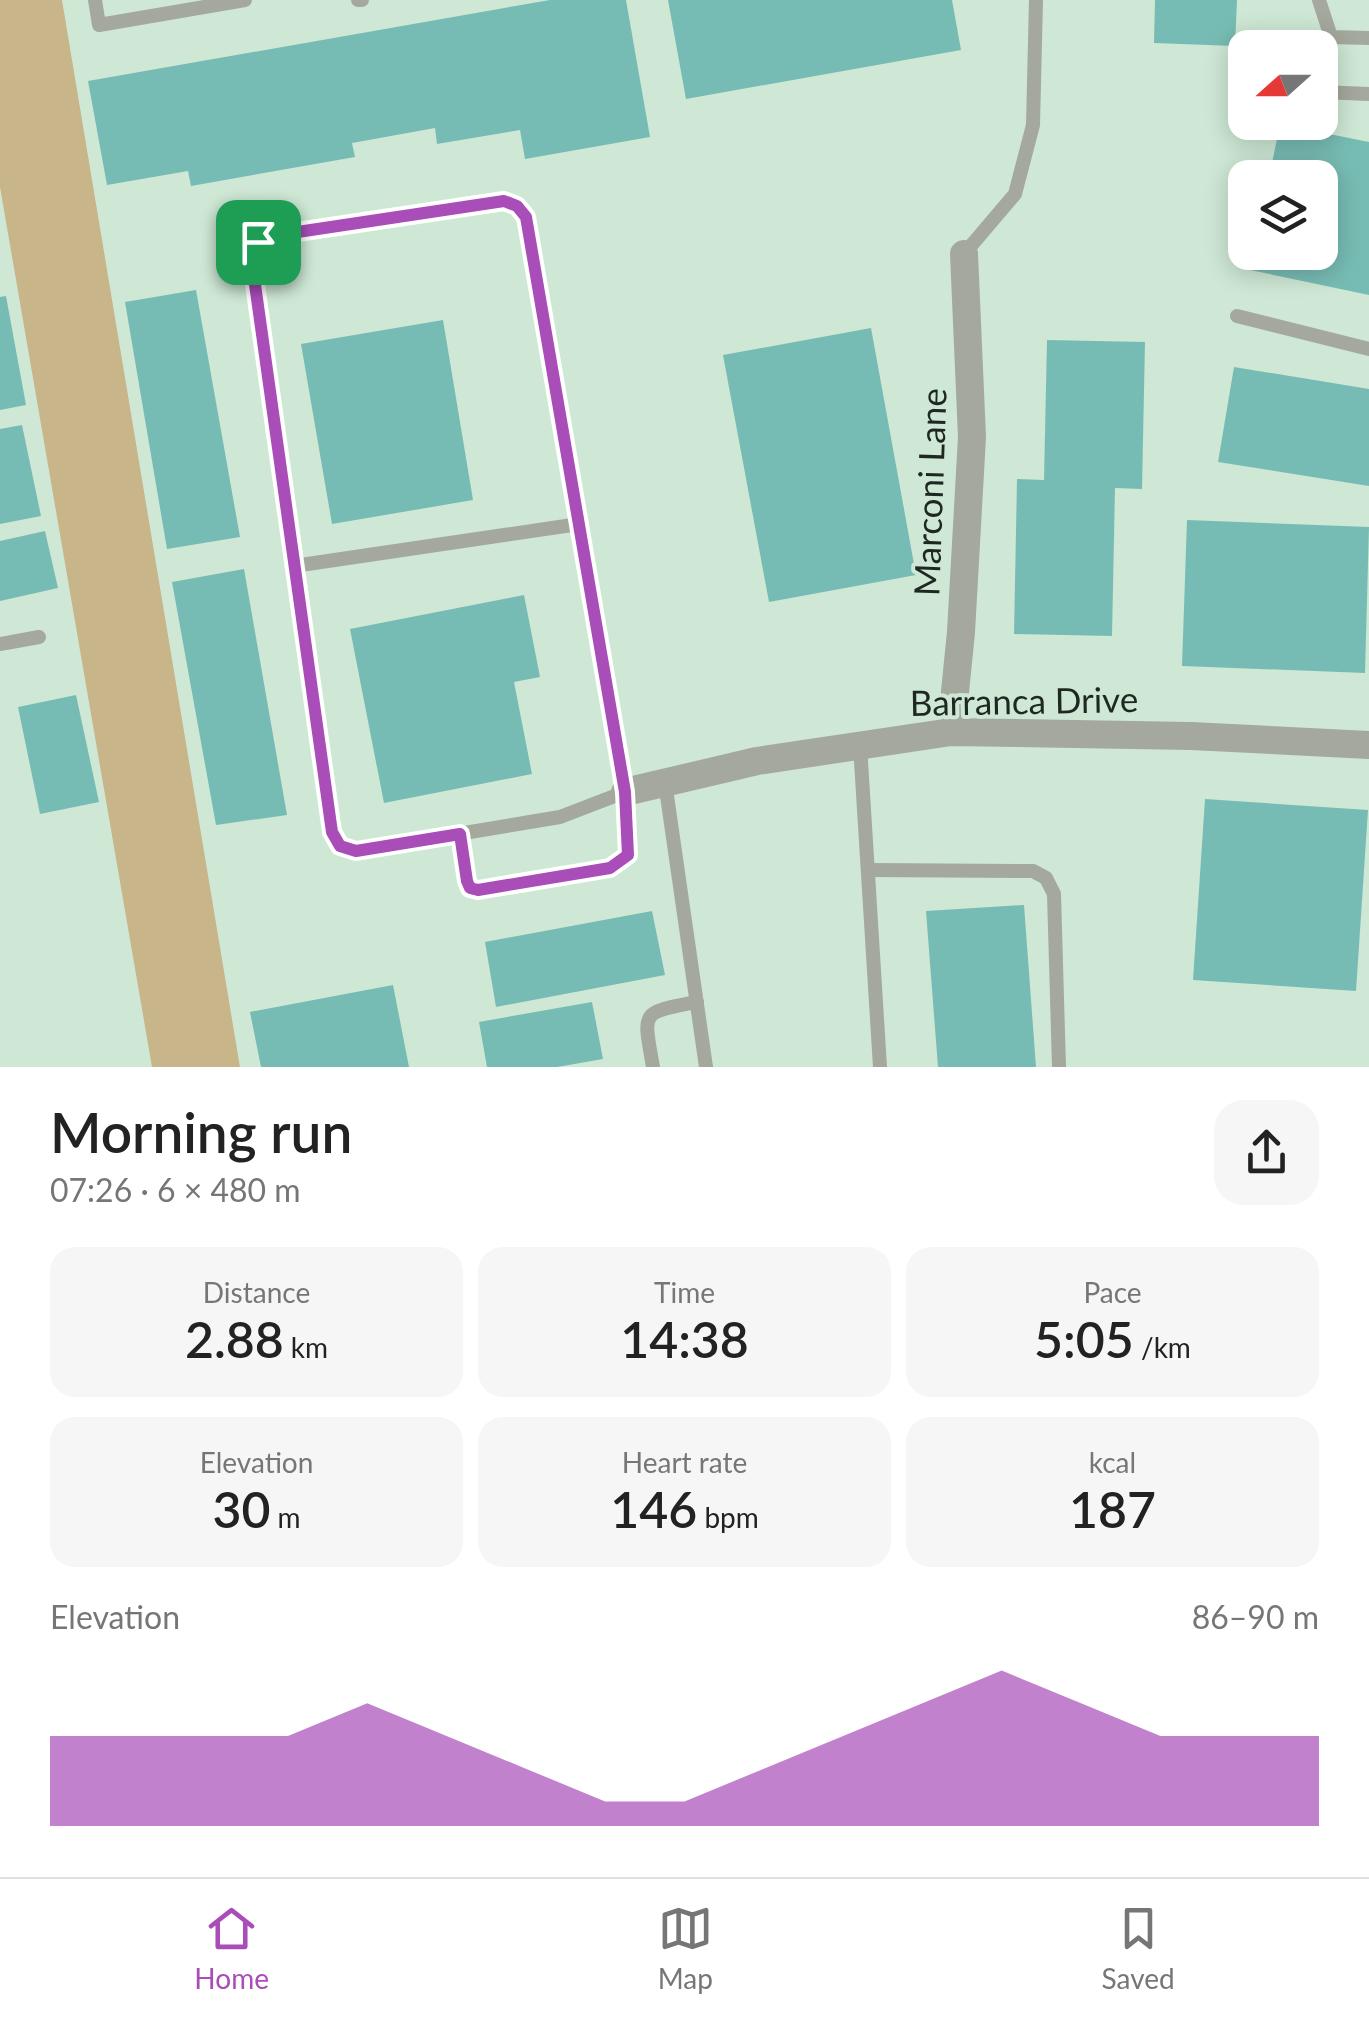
<!DOCTYPE html>
<meta charset="utf-8">
<style>
body{margin:0;font-family:Lato,sans-serif;background:#f6f6f6;color:#222;height:100vh;display:flex;flex-direction:column;font-size:38px;white-space:nowrap}
*{box-sizing:border-box;margin:0}
p{font-size:32px;color:#767676}
.icon{flex:none;width:55px;height:55px;fill:none;stroke:currentColor;stroke-width:2;stroke-linecap:round;stroke-linejoin:round}
.map{position:relative;height:1067px;overflow:hidden}
.sheet{display:flex;flex-direction:column;background:#fff;flex:1}
.sheet>*{flex:none}
.needle{width:65px;rotate:249deg}
.tools{position:absolute;left:1228px;top:30px;display:grid;gap:20px}
.tools a{display:grid;place-items:center;width:110px;height:110px;border-radius:20px;background:#fff;box-shadow:0 5px 25px #0003;font-size:50px}
.pin{position:absolute;display:grid;place-items:center;width:85px;height:85px;color:#fff;margin:-42px;border-radius:20px;box-shadow:0 5px 15px #0006}
.round{display:grid;place-items:center;flex:none;width:105px;height:105px;border-radius:30px;background:#f6f6f6}
.overview{display:flex;align-items:center;justify-content:space-between;height:170px;padding:0 50px}
h1{font-size:55px;font-weight:600;line-height:75px}
.figures{display:grid;grid-template-columns:repeat(3,1fr);gap:15px;height:170px;padding:10px 50px}
.figures div{display:grid;align-content:center;border-radius:25px;background:#f6f6f6;text-align:center}
.figures b{font-size:50px;font-weight:600}
.figures small{font-size:28px;font-weight:400}
.figures p{font-size:28px}
.chart{height:280px;padding:20px 50px}
.chart p{display:flex;justify-content:space-between}
.chart svg{width:100%;height:180px;margin-top:10px;fill:#a94db8;opacity:.7}
.menu{display:flex;justify-content:space-around;align-items:center;height:140px;border-top:2px solid #e0e0e0;background:#fff;font-size:28px;color:#767676}
.menu a{display:grid;justify-items:center;gap:5px}
.menu .current{color:#a94db8}
.map>svg:first-child{display:block}
.green{fill:#c9b58a}
.building{fill:#77bcb4}
.lines{fill:none;stroke-linecap:round;stroke-linejoin:round}
.lane{stroke:#a5a89c;stroke-width:14}
.street{stroke:#a5a89c;stroke-width:28}
.route-casing{stroke:#fff;stroke-width:20}
.route{stroke:#a94db8;stroke-width:12}
.labels{text-anchor:middle;dominant-baseline:central;stroke-width:8;stroke-linejoin:round;paint-order:stroke}
.street-label{font-size:35px;fill:#1e2821;stroke:#cee8d5}
</style>
<div class="map">
<svg width="1369" height="1067" viewBox="0 0 1369 1067">
<rect width="100%" height="100%" fill="#cee8d5"/>
<polygon class="green" points="0,0 62,0 240,1067 152,1067 0,187"/>
<g class="building">
<polygon points="550,0 626,0 650,137 525,159 520,130 437,144 435,128 352,143 355,157 191,186 188,171 107,185 88,81"/>
<polygon points="668,0 952,0 961,50 686,99"/>
<polygon points="1155,0 1237,0 1235,46 1154,43"/>
<polygon points="1280,124 1369,142 1369,295 1250,270 1254,252 1320,252 1320,178 1269,178"/>
<polygon points="196,290 240,537 167,549 125,302"/>
<polygon points="6,296 26,405 0,410 0,297"/>
<polygon points="443,320 473,500 332,524 301,344"/>
<polygon points="871,328 916,575 769,602 723,355"/>
<polygon points="1047,340 1145,342 1142,489 1115,488 1112,636 1014,634 1017,479 1044,480"/>
<polygon points="1234,367 1369,389 1369,486 1218,462"/>
<polygon points="22,425 41,516 0,524 0,429"/>
<polygon points="1187,520 1369,527 1365,673 1182,666"/>
<polygon points="45,531 58,588 0,601 0,541"/>
<polygon points="244,569 287,815 216,825 172,582"/>
<polygon points="524,595 540,677 514,682 532,774 384,803 350,629"/>
<polygon points="76,695 99,802 40,814 18,707"/>
<polygon points="1205,799 1368,810 1356,991 1193,980"/>
<polygon points="1024,905 1036,1067 938,1067 926,911"/>
<polygon points="652,911 665,975 496,1007 485,942"/>
<polygon points="393,985 409,1067 261,1067 250,1012"/>
<polygon points="592,1002 603,1059 557,1067 487,1067 479,1022"/>
</g>
<g class="lines">
<g class="lane">
<polyline points="95,0 99,25 245,0"/>
<polyline points="358,0 362,0"/>
<polyline points="1319,0 1331,37 1369,38"/>
<polyline points="1320,92 1369,94"/>
<polyline points="964,254 1015,194 1033,125 1036,0"/>
<polyline points="1237,316 1369,349"/>
<polyline points="294,566 579,524"/>
<polyline points="0,644 39,637"/>
<polyline points="860,745 880,1067"/>
<polyline points="665,782 706,1067"/>
<polyline points="460,834 467,881 470,888 478,890 610,867 629,855 625,792 525,217 517,206 504,201 271,235 258,242 251,256 331,832 340,846 356,851 560,817 625,792"/>
<polyline points="868,870 1033,871 1046,878 1054,894 1059,1067"/>
<path d="M653,1067c-10,-57 -13,-54 44,-65"/>
</g>
<g class="street">
<polyline points="951,732 961,632 972,437 964,254"/>
<polyline points="625,792 757,761 951,732 1191,736 1369,745"/>
</g>
</g>
<g class="lines">
<defs>
<polygon id="route" points="504,201 517,206 526,217 625,792 628,855 610,868 478,890 470,888 467,881 460,834 356,851 340,846 332,832 251,256 258,242 271,236"/>
</defs>
<use href="#route" class="route-casing"/>
<use href="#route" class="route"/>
</g>
<g class="labels">
<g class="street-label">
<text transform="translate(929 492) rotate(-88)">Marconi Lane</text>
<text transform="translate(1024 700) rotate(-1)">Barranca Drive</text>
</g>
</g>
</svg>
<div class="tools">
<a><svg class="needle" viewBox="-14 -14 28 28"><path d="M0-13l5 13h-10z" fill="#e53935"/><path d="M0 13l5-13h-10z" fill="#767676"/></svg></a>
<a><svg class="icon" aria-label="layers" viewBox="0 0 24 24"><path d="M12 4l9 5-9 5-9-5zM3 14l9 5 9-5"/></svg></a>
</div>
<div class="pin" style="left:258px;top:242px;background:#1e9e55"><svg class="icon" aria-label="arrive" viewBox="0 0 24 24"><path d="M6 21V4h12l-3 4 3 4H6"/></svg></div>
</div>
<section class="sheet">
<div class="overview"><div><h1>Morning run</h1><p>07:26 · 6 × 480 m</p></div><a class="round"><svg class="icon" aria-label="share" viewBox="0 0 24 24"><path d="M12 15V3M7 8l5-5 5 5M5 13v7h14v-7"/></svg></a></div>
<div class="figures">
<div><p>Distance</p><b>2.88<small> km</small></b></div>
<div><p>Time</p><b>14:38</b></div>
<div><p>Pace</p><b>5:05<small> /km</small></b></div>
</div>
<div class="figures">
<div><p>Elevation</p><b>30<small> m</small></b></div>
<div><p>Heart rate</p><b>146<small> bpm</small></b></div>
<div><p>kcal</p><b>187</b></div>
</div>
<div class="chart"><p><span>Elevation</span>86–90 m</p>
<svg viewBox="0 0 160 44" preserveAspectRatio="none"><path d="M0 44V22L10 22L20 22L30 22L40 14L50 22L60 30L70 38L80 38L90 30L100 22L110 14L120 6L130 14L140 22L150 22L160 22V44z"/></svg>
</div>
</section>
<nav class="menu">
<a class="current"><svg class="icon" aria-label="home" viewBox="0 0 24 24"><path d="M3 11l9-7 9 7M6 9v11h12V9"/></svg>Home</a>
<a><svg class="icon" aria-label="map" viewBox="0 0 24 24"><path d="M3 6l6-2 6 2 6-2v14l-6 2-6-2-6 2zM9 4v14M15 6v14"/></svg>Map</a>
<a><svg class="icon" aria-label="saved" viewBox="0 0 24 24"><path d="M7 4h10v16l-5-4-5 4z"/></svg>Saved</a>
</nav>
